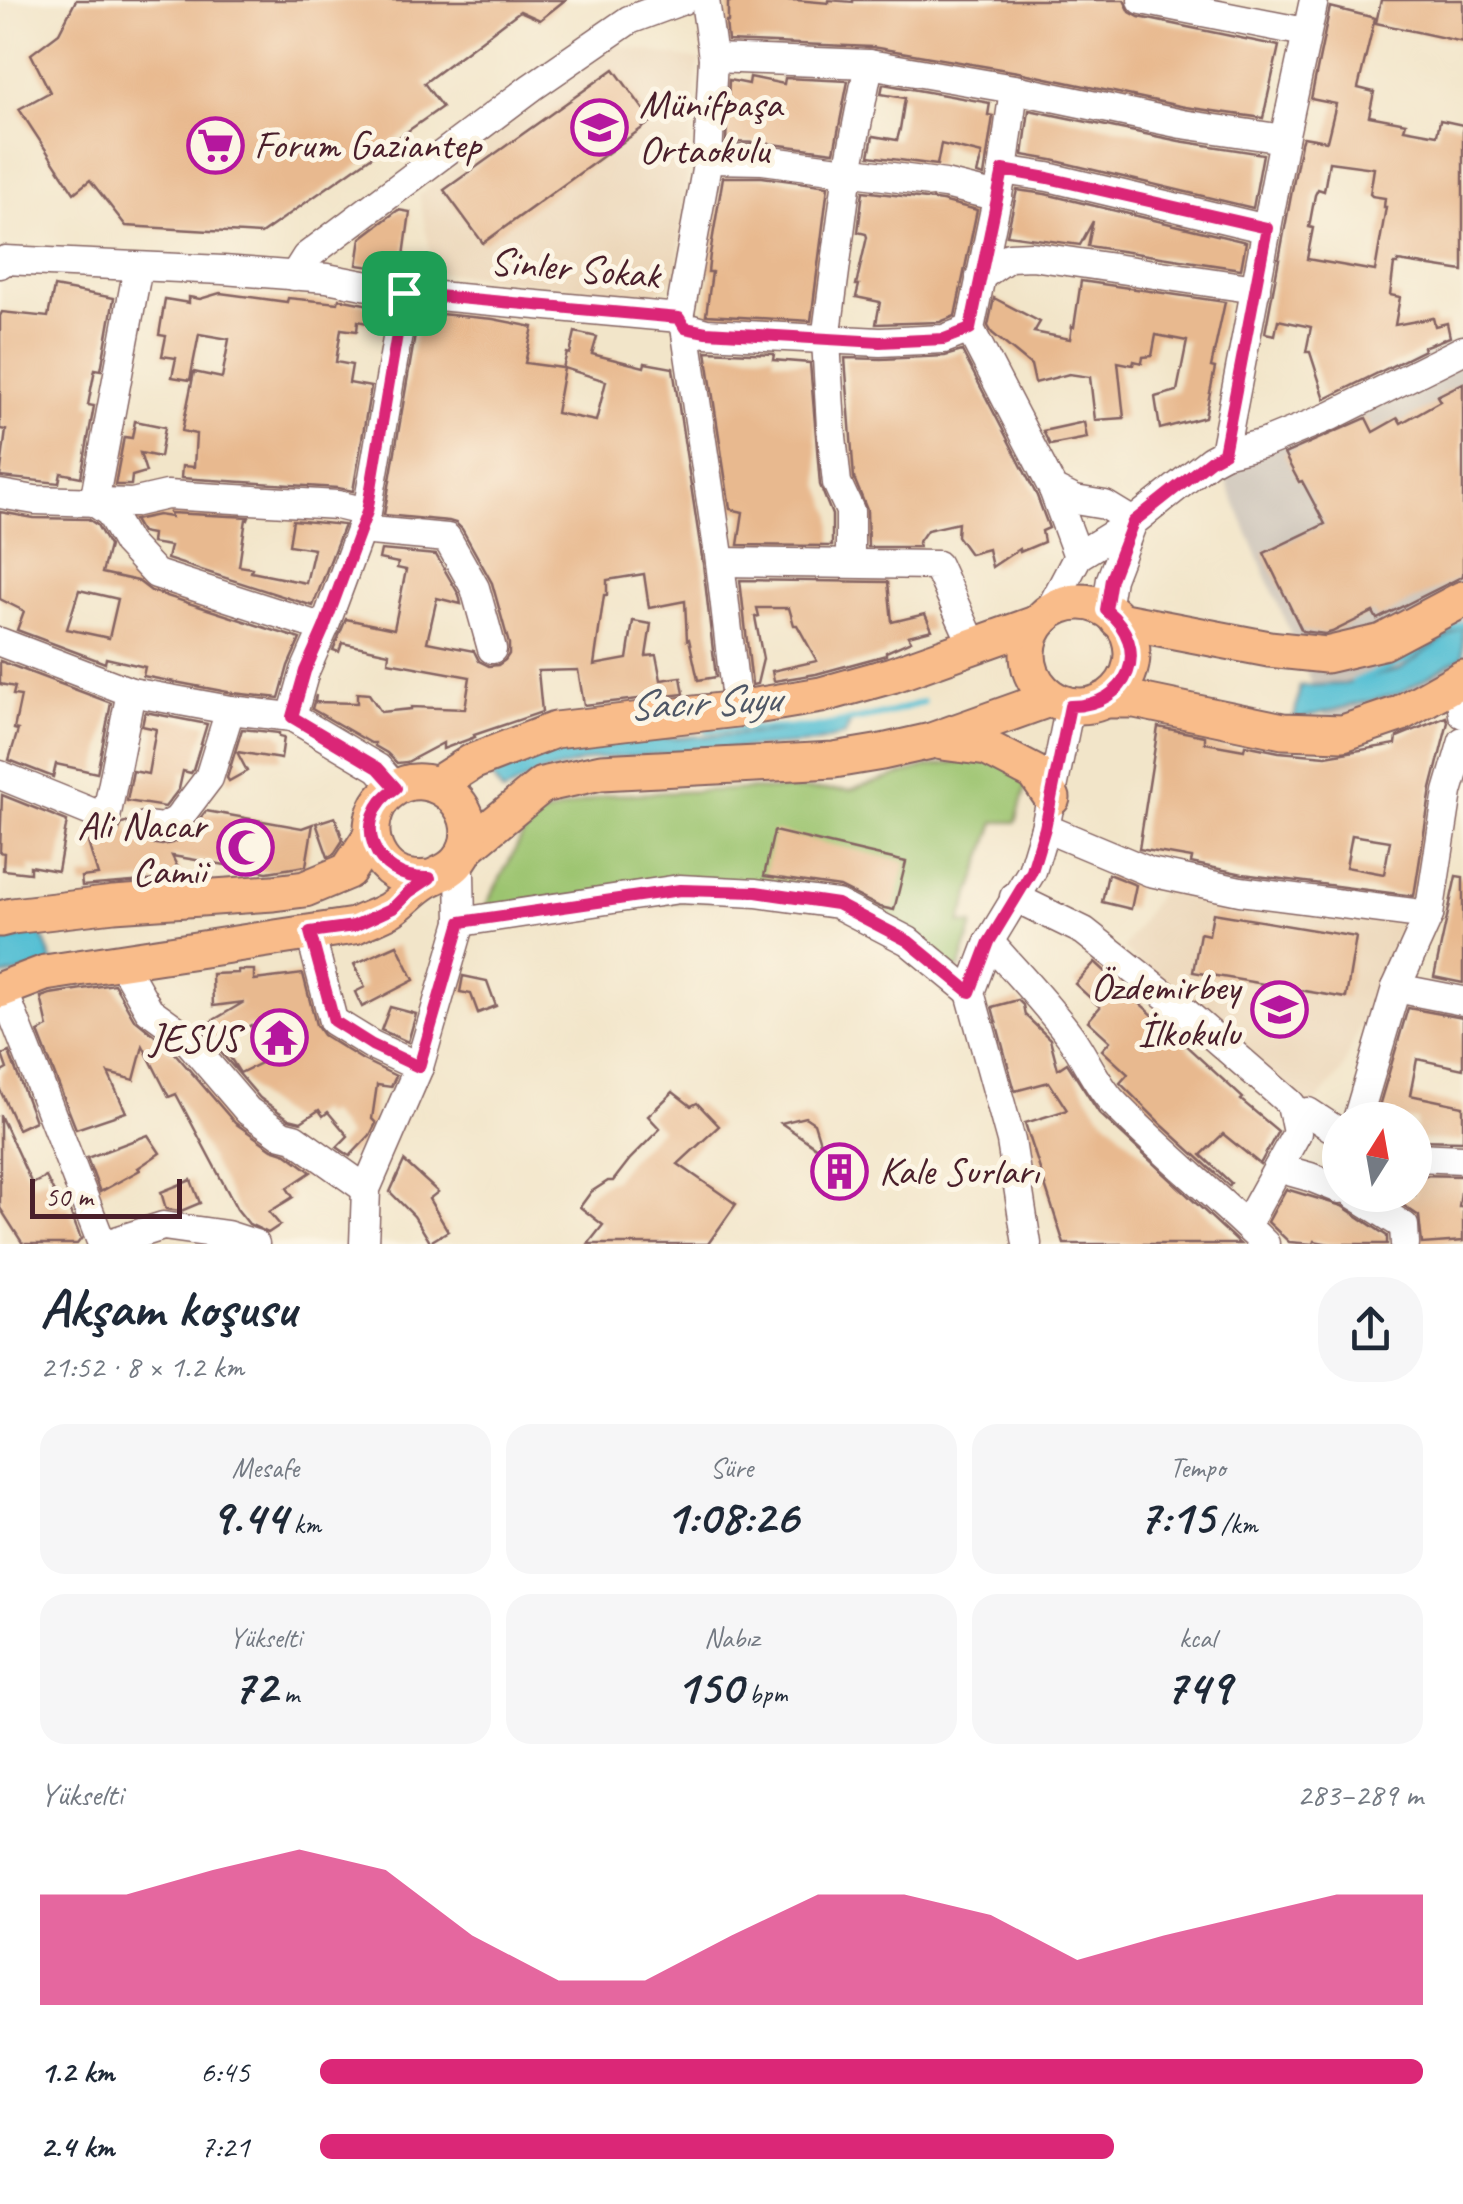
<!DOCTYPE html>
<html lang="tr">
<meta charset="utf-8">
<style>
body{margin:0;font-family:Caveat,sans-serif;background:#f6f6f7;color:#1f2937;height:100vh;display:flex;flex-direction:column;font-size:38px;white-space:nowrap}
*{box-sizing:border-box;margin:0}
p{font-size:32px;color:#747a83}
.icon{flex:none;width:55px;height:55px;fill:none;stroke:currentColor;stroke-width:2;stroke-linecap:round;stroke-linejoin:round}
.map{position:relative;height:1244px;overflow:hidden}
.sheet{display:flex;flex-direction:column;background:#fff;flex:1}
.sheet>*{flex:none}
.needle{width:65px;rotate:11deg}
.buttons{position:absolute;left:1322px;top:1102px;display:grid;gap:20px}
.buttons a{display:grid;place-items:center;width:110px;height:110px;border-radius:50%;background:#fff;box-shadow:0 10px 40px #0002;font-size:50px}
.scale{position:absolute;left:30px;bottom:25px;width:152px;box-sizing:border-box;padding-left:10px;border:5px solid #4a1f2b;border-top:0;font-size:28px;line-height:35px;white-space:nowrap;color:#4a1f2b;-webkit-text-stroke:8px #fcf5e5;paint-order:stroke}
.pin{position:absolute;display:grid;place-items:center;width:85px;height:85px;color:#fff;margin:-42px;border-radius:20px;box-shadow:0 5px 15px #0006}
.round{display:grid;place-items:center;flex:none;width:105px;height:105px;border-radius:40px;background:#f6f6f7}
.summary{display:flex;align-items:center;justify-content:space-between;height:170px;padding:0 40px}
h1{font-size:55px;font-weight:700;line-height:75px}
.stats{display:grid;grid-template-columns:repeat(3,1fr);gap:15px;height:170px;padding:10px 40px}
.stats div{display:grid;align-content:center;border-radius:25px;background:#f6f6f7;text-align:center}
.stats b{font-size:50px;font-weight:700}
.stats small{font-size:28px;font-weight:400}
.stats p{font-size:28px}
.chart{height:280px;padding:20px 40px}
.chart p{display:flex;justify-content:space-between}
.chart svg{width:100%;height:180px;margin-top:10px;fill:#db2777;opacity:.7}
ul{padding:0 40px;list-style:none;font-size:32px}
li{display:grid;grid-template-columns:160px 120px 1fr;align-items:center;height:75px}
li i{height:25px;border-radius:12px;background:#db2777}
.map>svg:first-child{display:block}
.built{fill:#ecd7ba}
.industrial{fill:#cbc2b8}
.green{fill:#9cc470;stroke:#73724e;stroke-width:2.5}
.water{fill:#57c0d4;stroke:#507080;stroke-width:2.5}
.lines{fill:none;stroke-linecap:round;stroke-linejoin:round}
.stream{stroke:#57c0d4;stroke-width:6}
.building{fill:#e8b98f;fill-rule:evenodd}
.minor-casing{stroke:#856462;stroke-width:31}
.major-casing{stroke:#856462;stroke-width:39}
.minor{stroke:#fff;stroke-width:28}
.major{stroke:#f9bc8a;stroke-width:35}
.route-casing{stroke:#fff;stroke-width:20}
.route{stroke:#db2777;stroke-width:12}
.labels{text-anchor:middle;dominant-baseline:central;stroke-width:10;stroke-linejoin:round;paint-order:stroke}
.poi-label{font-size:40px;fill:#4a1f2b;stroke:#fcf5e5;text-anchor:start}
.street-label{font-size:40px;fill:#4a1f2b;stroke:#fcf5e5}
.water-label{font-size:42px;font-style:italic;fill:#4f5766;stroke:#fcf5e5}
</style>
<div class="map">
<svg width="1463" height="1244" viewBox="0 0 1463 1244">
<rect width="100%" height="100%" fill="#fcf5e5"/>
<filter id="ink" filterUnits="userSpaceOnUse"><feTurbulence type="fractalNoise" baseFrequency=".01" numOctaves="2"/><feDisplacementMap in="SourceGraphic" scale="20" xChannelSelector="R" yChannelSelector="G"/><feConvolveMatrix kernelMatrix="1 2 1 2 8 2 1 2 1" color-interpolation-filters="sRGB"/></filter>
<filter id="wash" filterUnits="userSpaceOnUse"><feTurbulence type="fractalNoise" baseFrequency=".0048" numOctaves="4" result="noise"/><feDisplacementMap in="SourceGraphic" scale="40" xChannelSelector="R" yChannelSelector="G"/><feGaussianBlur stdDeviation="2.25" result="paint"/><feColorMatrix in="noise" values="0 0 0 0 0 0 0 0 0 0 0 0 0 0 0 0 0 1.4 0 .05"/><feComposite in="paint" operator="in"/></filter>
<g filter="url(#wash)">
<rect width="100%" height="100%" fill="#f2e5c9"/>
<g class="built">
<polygon points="614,45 699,60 676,277 652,295 434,272 419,195"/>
<polygon points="1162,889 1401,923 1342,1071 1308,1112 1123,949"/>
</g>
<polygon class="industrial" points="1463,337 1463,687 1331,729 1216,458"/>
<polygon class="green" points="988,757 1030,772 1016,822 995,822 960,923 973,925 959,970 825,897 485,907 532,818 607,795 750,789 850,790 926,767"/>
<g class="water">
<polygon points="1463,626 1463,656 1400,693 1294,720 1300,686 1345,684 1400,669"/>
<polygon points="850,723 845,735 814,743 594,759 538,774 503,793 489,774 535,753 613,741 760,733"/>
<polygon points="41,932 54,966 0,977 0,942"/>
</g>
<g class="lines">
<g class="stream">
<polyline points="1354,682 1405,660 1449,630 1463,624"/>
<polyline points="707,730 818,727 889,713 923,702"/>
</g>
</g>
<g id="blocks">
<g class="building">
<polygon points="76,0 565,0 540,20 520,11 424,83 442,107 261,234 126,226 90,180 74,193 19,109 50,92 31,54 59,33"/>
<polygon points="795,0 829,3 829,0 853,2 853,0 1124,0 1130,12 1139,17 1279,46 1263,118 1185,107 1018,72 872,47 728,41 726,22 728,22 728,2"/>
<polygon points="1381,0 1463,0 1463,42 1376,23"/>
<path d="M1330,7l45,11 -17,70 16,4 -5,24 37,7 -2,6 33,6 3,-15 23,5v146l-65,-10v3h-4l-4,31 10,2 -5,28 38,-7 2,8 12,-3 3,14 -27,10 1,3 -99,49 -15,-47h-4l5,-25 -33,-7 -3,15 -10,-2 36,-190 2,-6 24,4 9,-37 -25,-5zM1329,162l45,6 -4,26 2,2 13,2 -1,9h2l-11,64 -68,-12 6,-31 -4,-1 6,-32 3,-6 6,2z"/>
<polygon points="614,69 652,121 483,243 444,190"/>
<polygon points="750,77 784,84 785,78 848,81 834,152 765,143 726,142 729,80 749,84"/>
<polygon points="883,84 990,103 988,115 993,116 984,176 977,174 982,154 941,144 937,165 869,156 873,136 897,140 900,129 905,98 881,94"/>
<polygon points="1029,110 1179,141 1263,154 1253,208 1052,160 1023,155"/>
<polygon points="723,177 762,177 828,186 811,321 706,315 712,272 708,272 710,254"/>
<polygon points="1017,190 1045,194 1246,242 1241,269 1088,246 1093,221 1080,245 1007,235"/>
<polygon points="863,191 942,201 977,210 955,316 940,322 876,324 880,302 856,297 859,285 856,285 867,237 866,234 858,232"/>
<polygon points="398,210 410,212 402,271 357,265 361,238"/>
<polygon points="1081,281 1225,302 1211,367 1215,368 1205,417 1160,429 1155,397 1177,391 1187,341 1156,335 1152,356 1143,357 1142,363 1134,361 1133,365 1118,362 1124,418 1095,420 1090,377 1069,374 1035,383 1031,365 992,333 988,326 994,298 1040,322 1034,332 1070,339 1072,326 1074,327"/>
<polygon points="54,287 114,298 101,370 95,369 88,405 94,406 81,477 61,473 59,483 0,477 6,430 0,429 0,316 2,312 48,317"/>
<polygon points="220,293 287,302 288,298 338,303 339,299 385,308 381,326 358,321 357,331 341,329 336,362 352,365 349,383 371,387 353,491 338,488 181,478 182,466 194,467 196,434 182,431 194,372 222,378 229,339 199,334 190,380 172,377 176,358 162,356 166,336 159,335 165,299 189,303 189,297 200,299"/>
<path d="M419,312l74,7 40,8 -8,36 38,5 4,-15 3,1 5,-22 22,5 -5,17 52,13 1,-4 28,5 30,196 13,113 -18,3 -9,-41 -2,1 -2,-39 -36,7 -5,-34 -37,6v15h-3l-10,70 33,-6 6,-38 18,3 -5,32 10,-1 5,25 20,-3 3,17 -100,11 -6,-35 -40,1 4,41 -68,23 1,2 -32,12v-6l-36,19 -10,1 -10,-10 -12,-7v-3h-4l-59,-34 4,-14 -1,7 42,1v-10l12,1 12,18 30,-3v-2l54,2 5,-32 -82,-15 1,-9 -47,-10 -3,9 -6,-2 13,-31 48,10 12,-59 -9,-2 1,-5 -19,-4 2,-9 55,5 23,40 2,9 -24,-6 -10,44 47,9 5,10 10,5 9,-1 7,-5 4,-6v-10l-17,-61 -30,-54 -6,-6 -7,-2 -65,-6zM564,368l42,13 -10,40 -40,-8z"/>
<polygon points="706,351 774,354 773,360 810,363 820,485 832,515 832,546 738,545 743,512 730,509"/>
<polygon points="962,351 1037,496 1049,528 1042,531 1044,542 1020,552 1019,549 992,567 988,549 970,554 957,536 958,523 927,530 918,543 919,547 868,547 867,510 854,478 845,358 881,359 945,356"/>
<polygon points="1463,383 1463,576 1377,619 1373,612 1332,632 1325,634 1302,631 1264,553 1325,524 1302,481 1299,482 1284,454 1366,418 1373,432 1398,418 1401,423 1440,401 1437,396"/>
<polygon points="135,421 165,427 160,457 140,453 146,472 132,476 131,485 115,485 124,437 132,438"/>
<polygon points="1084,422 1087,438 1050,445 1043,431"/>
<path d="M0,512l34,6 54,1 9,6 12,21 -7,27 36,8 13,10 149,48 -12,27 -9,32 -46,-5 -90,-17 2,-9 -39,-9 -1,5 -88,-33 7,-19 -24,-12zM79,590l39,9 -9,39 -42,-9z"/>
<polygon points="170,513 249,517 248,520 246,519 239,566 252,568 251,572 306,583 314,549 289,545 293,520 344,525 313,606 167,559 170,546 151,543 152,534 141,532 134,520 158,515 171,517"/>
<polygon points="740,580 888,582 892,622 925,614 932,630 908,636 911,641 886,652 886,655 816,674 774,681 772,671 817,661 797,625 794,625 789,608 757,608 759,616 755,617 763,659 757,684 752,685"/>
<polygon points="0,661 111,703 97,773 56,764 53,777 9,760 18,730 14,729 21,696 13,695 15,687 0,684"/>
<polygon points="145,712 207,724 193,770 191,773 183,771 179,789 165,807 127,801 133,771 148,774 156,729 142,726"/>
<path d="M1446,717l2,5 -17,67 -17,107 -171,-22 -52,-11 1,-5 -53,-9 19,-122 47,9v7l39,7 1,-5 34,7 47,4 70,-12 1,-7zM1352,835l38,6 -6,33 -38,-7z"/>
<polygon points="242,729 279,733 279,736 284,737 281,759 237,752 247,771 229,781 227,778"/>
<polygon points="2,795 67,821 58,871 30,866 30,873 3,870 4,853 0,852"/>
<polygon points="206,811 302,828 313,824 306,866 267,872 172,856 183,878 82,886 81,877 98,875 86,836 95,833 111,835 118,831 122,824 128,822 129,832 135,841 162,845 172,843 186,835"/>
<polygon points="335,817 343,840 334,854 328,857 316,823"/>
<polygon points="774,831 906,862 894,910 880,907 840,887 764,876"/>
<polygon points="1108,874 1136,885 1131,909 1102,902"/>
<polygon points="1456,876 1463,877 1463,983 1434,977"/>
<polygon points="1213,913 1356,937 1346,998 1193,972 1200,933 1209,935"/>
<polygon points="397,945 414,980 362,1007 355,992 365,987 354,964"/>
<polygon points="1095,962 1243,1098 1241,1100 1278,1131 1260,1164 1223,1134 1201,1155 1231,1183 1229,1186 1162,1125 1120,1083 1128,1074 1102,1050 1110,1041 1088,1021 1100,1007 1075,984"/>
<path d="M238,970h16v10l49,-6 13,51 7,10 40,25 33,16 -5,11 -14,-2 -5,34 4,4 -6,12 -20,21 -13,-9 11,-11 -20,-24 -5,4 -4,-6 -18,12 -12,-3 -29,-21 -60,-70 44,-26 -31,4 -1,-32 26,-1zM251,1025l5,14 37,8 -53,26 -20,-31z"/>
<polygon points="463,976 487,981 496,1006 478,1013 471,994 460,992"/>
<polygon points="114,984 134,1019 155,1036 170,1052 173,1051 235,1123 272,1149 287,1154 311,1172 287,1188 293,1197 269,1212 280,1225 268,1233 249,1224 237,1209 176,1094 169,1097 143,1046 134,1080 108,1073 126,1112 76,1129 38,1032 48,1027 41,997 50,994"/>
<polygon points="1018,1000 1023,1005 1025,1015 1050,1039 1058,1069 1067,1063 1099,1113 1240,1244 1064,1244 1025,1123 1067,1110 1049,1082 1015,1091 992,1007"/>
<polygon points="390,1007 416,1014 408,1042 381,1030"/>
<polygon points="1408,1008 1463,1018 1463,1069 1417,1059 1410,1095 1463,1106 1463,1141 1415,1140 1417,1120 1375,1120"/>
<polygon points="9,1052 35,1121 18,1129 0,1090 0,1073 7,1069 2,1055"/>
<polygon points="673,1092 691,1106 697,1103 719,1126 678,1164 736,1204 708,1244 588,1244 603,1225 580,1207 591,1192 608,1181 613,1181 630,1159 660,1129 648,1116"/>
<polygon points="0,1115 32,1184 46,1177 62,1208 68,1206 81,1239 77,1244 23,1244 0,1208"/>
<polygon points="805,1117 814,1123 823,1152 781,1123"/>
<polygon points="148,1135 160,1153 138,1168 140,1170 100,1192 87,1158"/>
<polygon points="404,1161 438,1192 429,1199 448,1231 430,1242 414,1216 390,1192"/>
<polygon points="1415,1175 1463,1176 1459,1207 1463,1207 1463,1241 1422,1244 1419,1216 1388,1195 1415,1195"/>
<polygon points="191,1180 200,1203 181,1211 166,1209 161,1192"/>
<polygon points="1286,1189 1342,1206 1387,1236 1387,1244 1330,1244 1314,1241 1313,1244 1289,1242 1268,1222"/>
</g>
</g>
</g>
<g filter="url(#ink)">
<use href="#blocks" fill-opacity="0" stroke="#856462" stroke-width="2.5"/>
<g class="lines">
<defs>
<g id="minor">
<polyline points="705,0 713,58 708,159 679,318 685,327 720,562 737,709"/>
<polyline points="1142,0 1305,32"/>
<polyline points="713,58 869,64 1014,89 1182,124 1284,139"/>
<polyline points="1014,89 1003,170 970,329 1053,489 1075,500 1105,505 1133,522"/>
<polyline points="708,159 763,160 945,184 998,197"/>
<polyline points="1003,170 1048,177 1267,229"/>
<polyline points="0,264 5,260 223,270 327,278 405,293 679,318"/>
<polyline points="138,267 94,502 110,513 127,543 156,574 324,628"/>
<polyline points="294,276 306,257 532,87 629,20 683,0"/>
<polyline points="980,277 1009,257 1032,256 1256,289"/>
<polyline points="685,327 706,333 880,342 944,339 970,329"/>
<polyline points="1224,453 1284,139 1314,0"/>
<polyline points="1053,489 1078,556"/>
<polyline points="0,494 35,500 132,503 167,495 337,505 367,512"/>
<polyline points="360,530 447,538 475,588 492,649"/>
<polyline points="720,562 937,565 974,647"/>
<polyline points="850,563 850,511 837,483 831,427 826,340 848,171 869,64"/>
<polyline points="1106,610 1111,579 1133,522"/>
<polyline points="1048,613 1078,556 1133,522 1211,460 1224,453 1265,443 1331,416 1463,350"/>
<polyline points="0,642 131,692 230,710 292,717 378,768 396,788"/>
<polyline points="1448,685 1461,701 1463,714"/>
<polyline points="292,717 305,671 324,628 367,512 405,293"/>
<polyline points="0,775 106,818 131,692"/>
<polyline points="145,826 163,828 177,820 209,778 230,710"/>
<polyline points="1045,828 1150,872 1240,891 1429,915"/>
<polyline points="1014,897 1084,931 1170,999 1291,1104 1297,1133 1247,1224"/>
<polyline points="461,922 679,889 756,893 837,904 908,941 970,992"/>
<polyline points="310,932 333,1021 372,1045 419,1067"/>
<path d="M989,942c28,31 57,61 81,94 15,21 25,46 42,65 49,51 104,94 153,143"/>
<polyline points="121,961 149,1010 182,1034 248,1111 282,1135 294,1138 366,1189"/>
<polyline points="1396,988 1463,1001"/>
<polyline points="3,989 102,1244"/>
<polyline points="1308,1112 1340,1133"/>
<polyline points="1357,1120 1396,988 1429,915 1448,792 1463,741"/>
<polyline points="1415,1157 1463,1159"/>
<polyline points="1278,1168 1310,1177 1340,1189"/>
<polyline points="1355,1195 1404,1226 1405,1244"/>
<polyline points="106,1244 163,1226 227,1235 255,1244"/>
<polyline points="364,1244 366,1189 419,1067 461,922 460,873 458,862"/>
<polyline points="1027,1244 1011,1141 970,992 989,942 1032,871 1045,828 1070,705"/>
</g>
<g id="major">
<circle cx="1080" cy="654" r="52"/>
<polyline points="1118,620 1269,649 1326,655 1382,642 1463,599"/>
<polyline points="1104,700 1135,700 1283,731 1343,733 1399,714 1463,678"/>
<polyline points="942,742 987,748 1035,773 1052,798"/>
<polyline points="436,785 472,762 555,730 737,709 821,695 892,675 1038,623"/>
<polyline points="466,848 542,785 601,772 834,760 882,752 931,741 1052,698"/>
<polyline points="0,919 12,916 114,904 273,893 305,889 348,871 371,836"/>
<path d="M0,990l45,-17 309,-47c12,-6 24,-10 35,-16 13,-8 24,-21 37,-29 11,-7 24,-9 32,-20 35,-43 -23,-102 -67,-70 -29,21 -24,69 9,84 10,4 19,4 30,3"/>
</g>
</defs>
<use href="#minor" class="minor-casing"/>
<use href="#major" class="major-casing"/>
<use href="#minor" class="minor"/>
<use href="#major" class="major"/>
</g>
</g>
<g class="lines" filter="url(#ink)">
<defs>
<path id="route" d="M1003,170l45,8 219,50 -43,225 -13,7 -78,62 -22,57 -5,31c47,38 23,96 -36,96l-25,122 -13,43 -43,71 -19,50 -62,-51 -71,-37 -81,-12 -76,-2 -219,32 -42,145 -47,-22 -38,-24 -24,-89 44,-6 39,-18 16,-16 21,-14c-58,3 -81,-60 -34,-90l-18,-20 -86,-51 13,-46 19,-43 43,-116 37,-219 275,25 6,10 21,4 174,10 64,-3 26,-10z"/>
</defs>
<use href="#route" class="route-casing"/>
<use href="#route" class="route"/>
</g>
<defs>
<symbol id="school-ring" viewBox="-11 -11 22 22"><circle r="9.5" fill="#fcf5e5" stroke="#b5179e" stroke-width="1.5"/><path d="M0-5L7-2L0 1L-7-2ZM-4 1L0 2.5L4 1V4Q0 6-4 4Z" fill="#b5179e"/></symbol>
<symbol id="supermarket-ring" viewBox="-11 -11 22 22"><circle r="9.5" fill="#fcf5e5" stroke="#b5179e" stroke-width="1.5"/><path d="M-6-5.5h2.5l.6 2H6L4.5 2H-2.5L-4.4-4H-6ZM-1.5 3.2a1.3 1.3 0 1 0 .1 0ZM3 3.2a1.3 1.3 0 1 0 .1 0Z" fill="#b5179e"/></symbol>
<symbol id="mosque-ring" viewBox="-11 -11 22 22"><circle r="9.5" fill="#fcf5e5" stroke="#b5179e" stroke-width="1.5"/><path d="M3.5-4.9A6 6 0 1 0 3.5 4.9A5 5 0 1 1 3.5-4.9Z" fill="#b5179e"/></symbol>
<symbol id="temple-ring" viewBox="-11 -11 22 22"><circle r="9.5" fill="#fcf5e5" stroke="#b5179e" stroke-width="1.5"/><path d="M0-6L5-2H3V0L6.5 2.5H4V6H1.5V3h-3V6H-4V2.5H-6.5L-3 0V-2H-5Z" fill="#b5179e"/></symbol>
<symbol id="building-ring" viewBox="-11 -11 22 22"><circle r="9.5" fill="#fcf5e5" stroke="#b5179e" stroke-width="1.5"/><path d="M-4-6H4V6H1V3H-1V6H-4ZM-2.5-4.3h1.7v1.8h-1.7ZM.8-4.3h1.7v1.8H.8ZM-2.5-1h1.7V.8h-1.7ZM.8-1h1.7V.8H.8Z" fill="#b5179e"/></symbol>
</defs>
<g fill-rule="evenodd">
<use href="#school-ring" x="568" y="96" width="63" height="63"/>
<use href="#supermarket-ring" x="184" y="114" width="63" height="63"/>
<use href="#mosque-ring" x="214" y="816" width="63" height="63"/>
<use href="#school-ring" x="1248" y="978" width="63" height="63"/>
<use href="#temple-ring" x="248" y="1006" width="63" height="63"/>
<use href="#building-ring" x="808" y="1140" width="63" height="63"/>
</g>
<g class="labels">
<g class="poi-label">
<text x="639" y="104">Münifpaşa<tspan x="639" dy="46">Ortaokulu</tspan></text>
<text x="254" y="145">Forum Gaziantep</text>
<text x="206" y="825" text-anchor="end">Ali Nacar<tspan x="206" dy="46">Camii</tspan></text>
<text x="1240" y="987" text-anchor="end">Özdemirbey<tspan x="1240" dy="46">İlkokulu</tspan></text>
<text x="240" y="1038" text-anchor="end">JESUS</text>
<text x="879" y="1171">Kale Surları</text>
</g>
<g class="street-label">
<text transform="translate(575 268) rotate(5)">Sinler Sokak</text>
</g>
<g class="water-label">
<text transform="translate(704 702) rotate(-3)">Sacır Suyu</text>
</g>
</g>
</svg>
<div class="buttons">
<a><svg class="needle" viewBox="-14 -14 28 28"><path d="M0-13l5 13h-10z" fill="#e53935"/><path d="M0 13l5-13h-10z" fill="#747a83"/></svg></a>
</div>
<div class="scale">50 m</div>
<div class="pin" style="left:404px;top:293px;background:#1e9e55"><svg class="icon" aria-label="arrive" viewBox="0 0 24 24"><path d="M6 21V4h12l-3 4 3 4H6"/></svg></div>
</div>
<section class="sheet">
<div class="summary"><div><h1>Akşam koşusu</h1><p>21:52 · 8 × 1.2 km</p></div><a class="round"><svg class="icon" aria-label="share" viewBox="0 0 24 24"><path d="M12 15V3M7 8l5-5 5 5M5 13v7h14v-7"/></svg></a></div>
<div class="stats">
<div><p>Mesafe</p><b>9.44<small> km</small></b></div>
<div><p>Süre</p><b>1:08:26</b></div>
<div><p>Tempo</p><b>7:15<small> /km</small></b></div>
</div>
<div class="stats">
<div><p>Yükselti</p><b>72<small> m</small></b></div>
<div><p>Nabız</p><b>150<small> bpm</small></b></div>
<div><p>kcal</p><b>749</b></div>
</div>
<div class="chart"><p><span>Yükselti</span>283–289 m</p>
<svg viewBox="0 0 160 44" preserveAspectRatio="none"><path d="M0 44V17L10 17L20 11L30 6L40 11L50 27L60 38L70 38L80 27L90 17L100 17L110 22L120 33L130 27L140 22L150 17L160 17V44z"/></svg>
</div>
<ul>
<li><b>1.2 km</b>6:45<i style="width:100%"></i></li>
<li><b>2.4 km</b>7:21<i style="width:72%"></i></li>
</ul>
</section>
